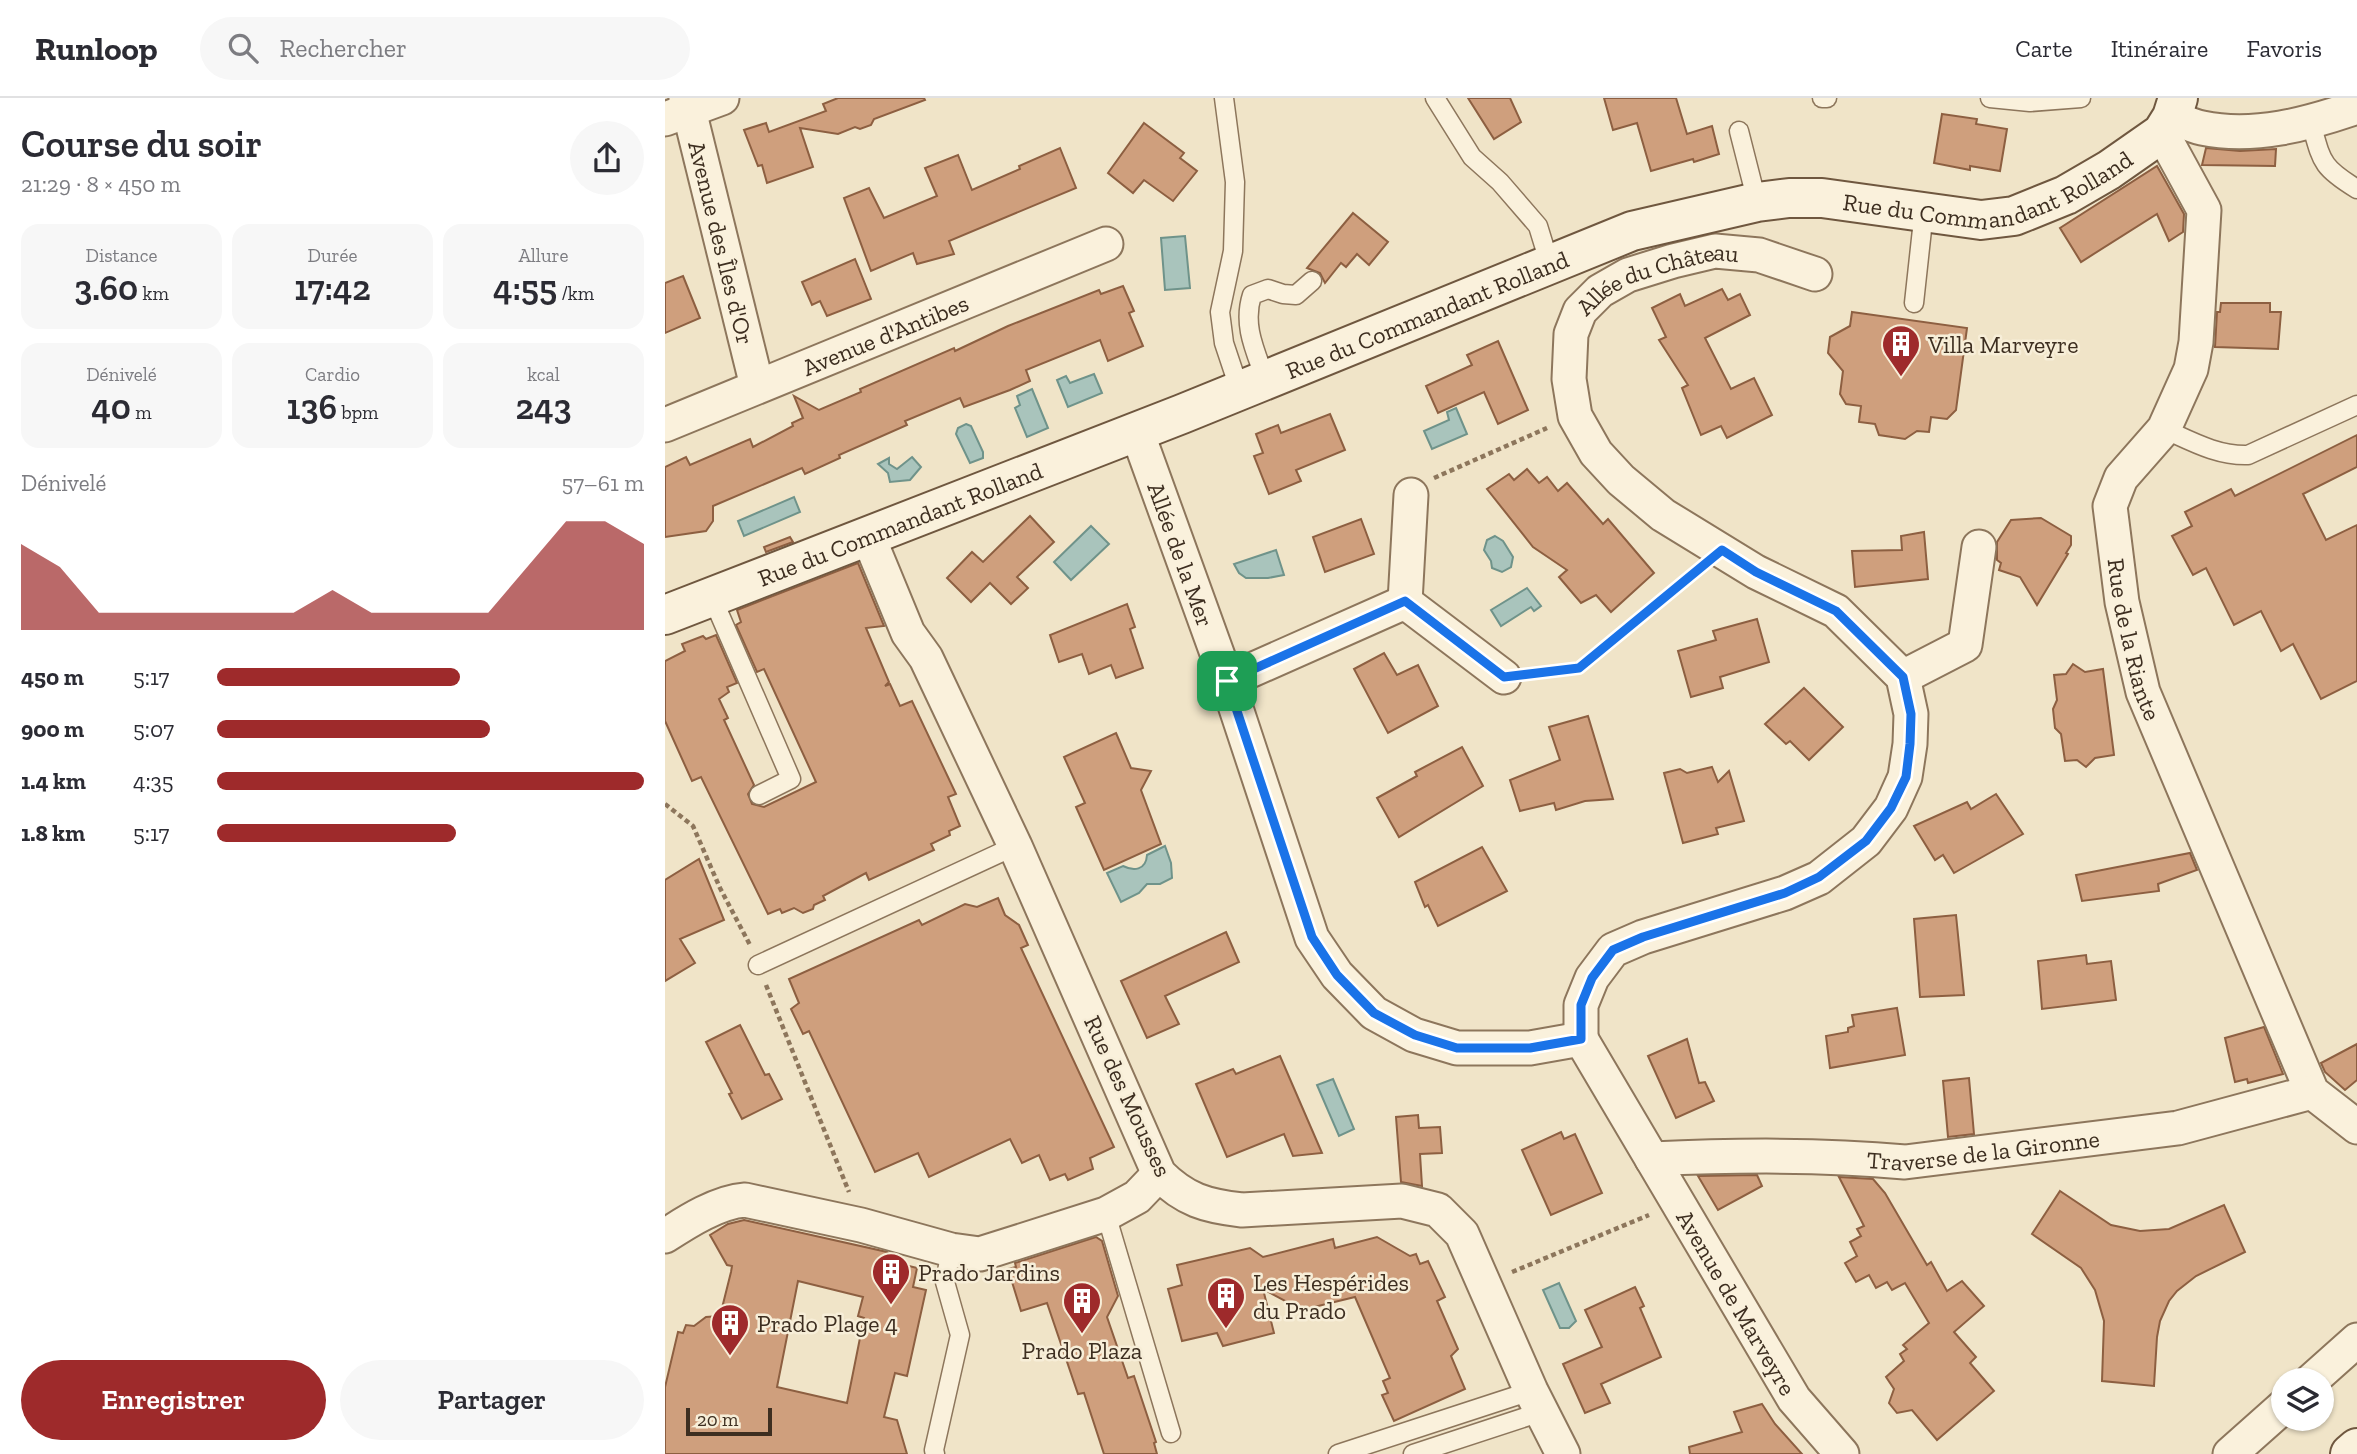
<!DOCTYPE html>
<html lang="fr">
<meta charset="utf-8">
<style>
body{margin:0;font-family:"Zilla Slab",serif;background:#f7f7f7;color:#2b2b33;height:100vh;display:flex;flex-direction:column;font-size:26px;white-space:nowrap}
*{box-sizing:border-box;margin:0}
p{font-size:23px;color:#7c7c81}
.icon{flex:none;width:38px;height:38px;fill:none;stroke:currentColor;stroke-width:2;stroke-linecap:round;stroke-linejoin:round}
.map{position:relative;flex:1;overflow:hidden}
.drawer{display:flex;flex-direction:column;background:#fff;width:665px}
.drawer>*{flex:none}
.controls{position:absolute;left:1606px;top:1270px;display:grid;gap:14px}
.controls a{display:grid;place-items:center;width:63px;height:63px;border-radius:50%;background:#fff;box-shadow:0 2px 5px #0004;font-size:35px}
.scale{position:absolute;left:21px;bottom:18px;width:86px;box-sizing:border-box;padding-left:7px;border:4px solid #3d2e20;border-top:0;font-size:19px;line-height:24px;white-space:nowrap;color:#3d2e20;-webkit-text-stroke:5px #f7eed8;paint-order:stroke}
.pin{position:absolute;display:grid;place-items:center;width:60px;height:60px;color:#fff;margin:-30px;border-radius:14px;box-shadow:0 4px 10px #0006}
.round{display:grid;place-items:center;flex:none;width:74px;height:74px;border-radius:37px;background:#f7f7f7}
.head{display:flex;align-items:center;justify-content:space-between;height:119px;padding:0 21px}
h1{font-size:38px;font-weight:600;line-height:52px}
.stats{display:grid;grid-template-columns:repeat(3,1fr);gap:10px;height:119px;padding:7px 21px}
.stats div{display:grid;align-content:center;border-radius:18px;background:#f7f7f7;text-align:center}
.stats b{font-size:35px;font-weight:600}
.stats small{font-size:19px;font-weight:400}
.stats p{font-size:19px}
.chart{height:196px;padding:14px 21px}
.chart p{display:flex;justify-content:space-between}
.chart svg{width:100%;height:126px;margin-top:7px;fill:#9e2a2b;opacity:.7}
.primary-button{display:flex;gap:14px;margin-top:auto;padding:14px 21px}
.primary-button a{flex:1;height:80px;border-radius:42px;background:#9e2a2b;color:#fff;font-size:28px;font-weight:600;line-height:80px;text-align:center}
.primary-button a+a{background:#f7f7f7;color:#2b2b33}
ul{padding:0 21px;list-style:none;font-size:23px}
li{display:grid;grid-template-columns:112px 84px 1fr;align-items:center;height:52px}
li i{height:18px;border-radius:9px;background:#9e2a2b}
header{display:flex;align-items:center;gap:42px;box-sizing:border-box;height:98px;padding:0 35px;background:#fff;border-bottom:2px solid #e1e1e2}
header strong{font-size:33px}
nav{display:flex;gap:38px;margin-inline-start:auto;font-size:24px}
.search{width:490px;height:63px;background:#f7f7f7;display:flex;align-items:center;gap:18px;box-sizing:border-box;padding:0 24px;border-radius:38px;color:#7c7c81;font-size:26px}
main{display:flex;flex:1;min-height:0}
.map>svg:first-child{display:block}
.water{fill:#a9c4bc;stroke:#6f938a;stroke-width:2}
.building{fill:#cf9f7d;stroke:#8d5f41;stroke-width:2;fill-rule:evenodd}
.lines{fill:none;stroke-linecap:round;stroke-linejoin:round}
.lane-casing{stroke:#8d765c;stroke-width:21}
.street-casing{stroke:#8d765c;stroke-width:37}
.secondary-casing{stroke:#6f573f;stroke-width:42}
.path{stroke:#8d765c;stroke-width:4.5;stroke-dasharray:5 3.5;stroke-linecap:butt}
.lane{stroke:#faf1dc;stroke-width:18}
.street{stroke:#faf1dc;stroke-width:33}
.secondary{stroke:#faf1dc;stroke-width:38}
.route-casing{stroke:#fff;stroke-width:14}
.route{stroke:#1a73e8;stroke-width:9}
.labels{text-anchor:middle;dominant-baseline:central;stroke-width:5;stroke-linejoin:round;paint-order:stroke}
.street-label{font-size:24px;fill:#3d2e20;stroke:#f7eed8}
.poi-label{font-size:24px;fill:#3d2e20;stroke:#f7eed8;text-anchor:start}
</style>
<header>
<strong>Runloop</strong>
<div class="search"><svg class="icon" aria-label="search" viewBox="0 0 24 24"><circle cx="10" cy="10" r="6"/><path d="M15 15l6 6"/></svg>Rechercher</div>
<nav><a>Carte</a><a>Itinéraire</a><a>Favoris</a></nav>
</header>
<main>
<section class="drawer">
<div class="head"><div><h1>Course du soir</h1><p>21:29 · 8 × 450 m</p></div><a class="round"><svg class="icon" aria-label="share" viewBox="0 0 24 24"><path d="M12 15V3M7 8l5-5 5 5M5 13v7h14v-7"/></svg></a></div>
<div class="stats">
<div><p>Distance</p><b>3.60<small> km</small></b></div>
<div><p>Durée</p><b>17:42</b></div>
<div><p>Allure</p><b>4:55<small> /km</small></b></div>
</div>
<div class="stats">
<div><p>Dénivelé</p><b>40<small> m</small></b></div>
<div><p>Cardio</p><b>136<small> bpm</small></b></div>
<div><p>kcal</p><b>243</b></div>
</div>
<div class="chart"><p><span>Dénivelé</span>57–61 m</p>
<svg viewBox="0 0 160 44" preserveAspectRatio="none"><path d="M0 44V14L10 22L20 38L30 38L40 38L50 38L60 38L70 38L80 30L90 38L100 38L110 38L120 38L130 22L140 6L150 6L160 14V44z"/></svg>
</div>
<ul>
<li><b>450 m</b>5:17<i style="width:57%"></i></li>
<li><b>900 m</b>5:07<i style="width:64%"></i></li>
<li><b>1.4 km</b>4:35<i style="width:100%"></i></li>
<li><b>1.8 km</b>5:17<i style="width:56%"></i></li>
</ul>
<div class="primary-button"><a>Enregistrer</a><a>Partager</a></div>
</section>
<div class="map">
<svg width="1692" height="1356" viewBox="0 0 1692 1356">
<rect width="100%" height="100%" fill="#f0e4c8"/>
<g class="water">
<polygon points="520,138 525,190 500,192 496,140"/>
<polygon points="429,276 437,295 403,309 392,282 401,278 405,285"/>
<polygon points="367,291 383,330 362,339 350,310 355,307 352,298"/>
<polygon points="791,310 802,336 767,351 759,333 784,322 782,314"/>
<polygon points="301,326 306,328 318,354 318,360 305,365 291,336 293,330"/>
<polygon points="247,359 256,369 245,382 225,384 223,375 213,366 224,360 224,366 232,371"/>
<polygon points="129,399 135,414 79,438 73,423"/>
<polygon points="426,428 444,446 406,482 389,464"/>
<polygon points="830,438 838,443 848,459 846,469 837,474 827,470 826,463 819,452 822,442"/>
<polygon points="611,452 619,477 603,480 581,480 574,475 569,466"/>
<polygon points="862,490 876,508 869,513 866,509 836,528 826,512"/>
<path d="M500,748l6,17 1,15 -12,6h-13l-8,9 -18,9 -14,-29 16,-7c10,5 23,5 24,-11z"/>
<polygon points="668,981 689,1031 674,1038 652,987"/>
<polygon points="894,1185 911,1223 904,1230 895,1230 878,1192"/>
</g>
<g class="building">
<polygon points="173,0 259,0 260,2 209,21 206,27 195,31 190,29 173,36 135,30 148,69 102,85 97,67 93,68 79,32 101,25 104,34 161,13 158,6"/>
<polygon points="803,0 845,0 856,24 829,41"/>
<polygon points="939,0 1011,0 1022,36 1047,28 1054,56 1029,64 1028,61 986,73 972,25 948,32"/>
<polygon points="1277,16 1312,21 1311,26 1342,31 1335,73 1305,68 1305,72 1269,65"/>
<polygon points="479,25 519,55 515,60 532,73 508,103 479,82 468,95 443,75"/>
<polygon points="395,50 411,90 284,143 289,156 252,166 248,155 206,173 179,100 204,90 219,120 272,98 260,70 293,57 307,92 355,71 354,68"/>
<polygon points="1541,50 1575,53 1611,51 1610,68 1537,67"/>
<polygon points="1492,68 1519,116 1518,134 1504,143 1492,116 1416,164 1395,130"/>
<polygon points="688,115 723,144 704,167 692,156 681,169 676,165 660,185 655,175 642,170"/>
<polygon points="190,161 206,201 162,218 155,203 147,207 137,184"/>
<polygon points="18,178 35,220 0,235 0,185"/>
<polygon points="458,188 469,213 464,215 478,248 443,263 435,242 361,272 365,283 345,292 299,309 295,300 240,323 242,327 174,357 175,360 140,376 137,370 48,408 48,423 41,433 0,439 0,369 21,359 25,367 85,341 88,349 128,328 127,325 138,320 129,298 154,312 196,294 195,291 289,250 290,253 343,228 434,192 436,196"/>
<polygon points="1057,191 1063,202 1075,196 1085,217 1040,240 1066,291 1089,280 1107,317 1062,340 1056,328 1036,337 1017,290 1023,287 994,242 1001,239 987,210 1015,196 1020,208"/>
<polygon points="1556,205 1605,205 1605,214 1616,214 1613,251 1550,249 1552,214 1555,214"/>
<polygon points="1187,214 1302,230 1291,312 1282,321 1266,319 1264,334 1252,333 1240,341 1214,337 1210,326 1194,324 1196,308 1181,306 1175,296 1178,273 1163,255 1165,239 1185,228"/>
<polygon points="833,243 863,312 833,326 819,294 773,315 761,288 807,267 802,257"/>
<polygon points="665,316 680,352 631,372 636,383 604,396 589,358 598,355 591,336 613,327 616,335"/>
<polygon points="1692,337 1692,369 1638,396 1661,442 1692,427 1692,583 1656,601 1628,546 1616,553 1596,513 1569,527 1541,470 1528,477 1507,438 1527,428 1520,414 1566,391 1570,398"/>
<polygon points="862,371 874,385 882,379 893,393 902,385 938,426 943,421 989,475 946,514 931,497 916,505 894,479 902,472 868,449 822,391 844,376 849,382"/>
<polygon points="365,418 389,444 352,479 363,490 346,506 325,485 306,504 282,480 307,454 318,464"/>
<polygon points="1376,420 1406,438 1406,447 1401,455 1403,456 1372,507 1355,479 1334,472 1336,465 1332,462 1332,444 1346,422"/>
<polygon points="696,421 709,456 660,474 648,439"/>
<polygon points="1259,434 1263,481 1190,489 1187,453 1237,452 1236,438"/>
<polygon points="125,439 128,444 101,454 99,449"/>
<polygon points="193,465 219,528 201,530 224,584 220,588 225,586 235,608 247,603 291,696 283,699 295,728 284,733 285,737 266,746 269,752 204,782 201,775 158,798 160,802 149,807 148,811 138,815 129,810 117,815 115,811 103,816 36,679 27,683 0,623 0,563 20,553 17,546 38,538 41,541 51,537 72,585 62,589 64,594 54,601 63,620 59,622 89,687 83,696 87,706 99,709 151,684 99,571 92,574 71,527 76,524 72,512"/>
<polygon points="462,506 470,529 465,531 478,570 451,580 446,567 424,576 417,556 394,564 385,537"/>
<polygon points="1092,521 1104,564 1055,579 1058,590 1026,599 1013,553 1051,542 1048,533"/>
<polygon points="719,555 732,577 753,567 773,608 723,635 689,571"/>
<polygon points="1408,566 1420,574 1438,571 1449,657 1430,660 1421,669 1412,662 1400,663 1396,636 1390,630 1388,611 1392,602 1389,577 1401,576"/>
<polygon points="1139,590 1178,629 1144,662 1125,643 1121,646 1100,626"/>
<polygon points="923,618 948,701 920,703 891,712 889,705 855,713 845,682 895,662 884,629"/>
<polygon points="451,635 466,670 486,673 476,692 496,746 439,772 411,709 420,705 399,659"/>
<polygon points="797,649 818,688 734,739 712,700 752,678 750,674"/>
<polygon points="1047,669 1053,684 1064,673 1079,723 1051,730 1053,736 1018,745 999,675 1015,671 1022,675"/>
<polygon points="1331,696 1358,736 1289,775 1278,757 1270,762 1249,728 1302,704 1306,711"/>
<polygon points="817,749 842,793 773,828 763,807 760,809 750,784"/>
<polygon points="1525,755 1532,772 1493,786 1494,793 1417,803 1411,777"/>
<polygon points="34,761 59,822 15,841 30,865 0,883 0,782"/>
<polygon points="333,800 340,817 354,827 363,847 356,850 449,1049 425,1060 428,1071 403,1082 400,1076 385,1082 374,1057 357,1065 345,1041 264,1079 253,1055 210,1074 144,933 138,936 126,911 134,905 124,881 254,822 257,827 300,806 312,809"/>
<polygon points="1291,817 1299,897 1255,899 1249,821"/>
<polygon points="561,834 574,864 500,898 514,926 482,940 456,883"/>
<polygon points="1421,857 1422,866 1446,863 1451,902 1377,911 1373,863"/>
<polygon points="1232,910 1240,957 1165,970 1161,938 1183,934 1183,930 1189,928 1187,917"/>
<polygon points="75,927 100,977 104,976 117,1001 77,1021 64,996 67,995 41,944"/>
<polygon points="1599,929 1618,976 1583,985 1582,981 1570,984 1560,940"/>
<polygon points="1022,941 1034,985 1040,984 1049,1003 1011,1020 983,958"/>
<polygon points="1692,946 1692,982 1680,992 1660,974 1656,965"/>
<polygon points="615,958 657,1055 628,1058 619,1036 562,1059 531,986 568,971 571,976"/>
<polygon points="1304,980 1309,1036 1283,1039 1278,983"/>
<polygon points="753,1017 754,1030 775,1029 777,1055 755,1056 757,1088 736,1084 731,1019"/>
<polygon points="896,1034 899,1041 910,1036 937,1095 886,1117 857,1052"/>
<polygon points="1092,1077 1097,1088 1053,1112 1033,1078"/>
<polygon points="1174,1079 1208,1081 1220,1095 1262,1167 1266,1164 1282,1193 1297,1183 1319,1208 1289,1234 1311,1259 1305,1265 1329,1293 1272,1342 1247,1312 1232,1315 1224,1305 1229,1291 1221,1279 1239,1263 1235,1256 1242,1251 1238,1247 1264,1225 1240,1185 1227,1192 1222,1184 1211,1190 1204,1177 1191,1184 1180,1165 1192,1158 1185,1144 1196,1138 1192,1131 1199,1128"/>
<polygon points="1395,1093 1446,1127 1475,1133 1504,1131 1559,1107 1580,1154 1531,1178 1512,1193 1504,1203 1495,1223 1492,1239 1489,1288 1437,1283 1439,1223 1430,1192 1416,1170 1367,1136"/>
<path d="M79,1122l143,32 6,10 24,6 -4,19 13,3 -19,86 -12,-3 -11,44 13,3 10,34h-242v-67l13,-55 5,1 3,-8 8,1 12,-9 14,-1 11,-44 1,-6 -5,-1 -17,-30 18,-11zM133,1183l65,16 -5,19 6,2 -17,85 -70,-16z"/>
<polygon points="431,1139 437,1143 453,1198 442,1219 463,1280 469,1278 491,1344 489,1345 492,1356 439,1356 419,1295 413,1296 382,1205 356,1213 343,1171 351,1169 350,1165"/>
<polygon points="712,1139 745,1158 751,1156 755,1166 763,1163 780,1199 772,1203 793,1251 786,1258 800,1291 729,1323 717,1297 723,1295 718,1283 725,1280 690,1199 637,1212 598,1191 609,1235 558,1248 552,1235 517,1243 503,1191 517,1187 512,1167 585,1150 598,1159 668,1141 670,1150"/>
<polygon points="970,1189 979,1208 975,1210 996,1259 936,1286 945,1305 920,1315 898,1266 937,1249 920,1212"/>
<polygon points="1097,1306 1110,1326 1137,1356 1025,1356 1024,1349 1077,1334 1069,1314"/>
</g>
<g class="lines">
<defs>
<g id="lane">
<polyline points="559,0 570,84 568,153 555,214 559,245 575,293"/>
<polyline points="770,0 807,59 835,84 873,128 885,167"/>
<polyline points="1157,0 1162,0"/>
<polyline points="1325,0 1365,4 1416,0"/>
<path d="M1646,25c11,39 10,44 46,66"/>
<polyline points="1074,33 1092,104"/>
<polyline points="1249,205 1259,113"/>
<path d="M601,283c-10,-29 -24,-55 -14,-86l16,-6 15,5 13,1 16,-14"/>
<path d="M1499,331c27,12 53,27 84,26l109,-50"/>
<polyline points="47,499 126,681 94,697"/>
<polyline points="93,867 350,748"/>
<polyline points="441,1116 506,1335"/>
<polyline points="270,1356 269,1352 295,1237 280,1184 286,1152"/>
<polyline points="673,1356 866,1293"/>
<polyline points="748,1356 876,1314"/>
</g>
<g id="street">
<path id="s1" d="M21,0l71,288"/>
<path d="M1507,19c10,4 20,9 30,11 52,11 106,-4 155,-21"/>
<polyline points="0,21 57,0"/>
<path id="s2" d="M1497,35l42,77 -8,132 -5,27 -27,60 -43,49 -11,28 12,96 21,90 169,400 45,35"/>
<path id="s3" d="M0,327l441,-181"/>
<path id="s4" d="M472,334l90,249 85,257 25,37 37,38 40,22 43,13h73l51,-9"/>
<path d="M203,438l40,97 18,25 89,188 144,328c26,26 47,32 83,36l160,-9 36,9 24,24 69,157 32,63"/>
<polyline points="740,504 746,397"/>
<polyline points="1238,579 1300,547 1314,449"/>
<polyline points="562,583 740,504 839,579"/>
<path id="s5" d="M916,941v-34l11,-27 21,-28 30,-13 142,-44 34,-15 47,-37 25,-33 14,-31 5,-33 1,-30 -8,-37 -67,-66 -80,-39 -93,-57 -42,-35 -25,-27 -21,-37 -6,-37 2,-45 9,-23 20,-20 28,-16 45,-14 42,-10 44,4 56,19"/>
<path id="s6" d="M916,941l213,360 48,55"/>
<path id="s7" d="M987,1061c84,-4 168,-5 253,3l273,-34 134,-36"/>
<path d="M0,1138c23,-15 53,-34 80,-36l116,25 90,25 29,4 126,-40 31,-17 22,-23"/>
<polyline points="1646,1283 1692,1242"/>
<polyline points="1565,1356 1619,1308"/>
</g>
<g id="secondary">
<path id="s8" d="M0,517l517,-201 450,-183 125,-29 32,-4h33l159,22 33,-4 52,-21 43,-25 53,-37 10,-16 6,-19"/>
<polyline points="1685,1356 1692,1350"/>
</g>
</defs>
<use href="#lane" class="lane-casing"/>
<use href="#street" class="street-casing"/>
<use href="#secondary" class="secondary-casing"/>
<g class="path">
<polyline points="769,380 882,330"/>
<polyline points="868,576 914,570 1031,474"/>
<polyline points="0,706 28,728 55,790 85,847"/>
<polyline points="101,887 184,1094"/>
<polyline points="847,1174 984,1117"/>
</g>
<use href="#lane" class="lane"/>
<use href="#street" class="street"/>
<use href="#secondary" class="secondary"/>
</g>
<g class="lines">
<defs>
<polygon id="route" points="1057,452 1091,474 1171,513 1238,579 1246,616 1245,646 1241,679 1226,710 1201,743 1154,779 1120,795 978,839 948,852 927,880 916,907 916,941 865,950 792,950 750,937 709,915 672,877 647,839 562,583 740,503 839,579 914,570"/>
</defs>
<use href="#route" class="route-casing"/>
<use href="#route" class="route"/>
</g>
<defs>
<symbol id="building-pin" viewBox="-11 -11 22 30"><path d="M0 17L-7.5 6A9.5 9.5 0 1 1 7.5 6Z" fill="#9e2a2b" stroke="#f7eed8"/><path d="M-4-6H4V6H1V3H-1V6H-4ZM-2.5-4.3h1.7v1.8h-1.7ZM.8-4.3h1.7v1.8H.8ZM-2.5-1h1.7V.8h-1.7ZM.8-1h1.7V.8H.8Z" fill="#fff"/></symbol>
</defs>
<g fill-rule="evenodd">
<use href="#building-pin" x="1214" y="224" width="44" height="60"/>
<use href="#building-pin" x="204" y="1152" width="44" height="60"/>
<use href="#building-pin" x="539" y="1176" width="44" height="60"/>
<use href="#building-pin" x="395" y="1181" width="44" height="60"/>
<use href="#building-pin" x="43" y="1203" width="44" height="60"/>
</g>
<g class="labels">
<g class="street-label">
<text stroke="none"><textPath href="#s8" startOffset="1407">Rue du Commandant Rolland</textPath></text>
<text stroke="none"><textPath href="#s1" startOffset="149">Avenue des Îles d'Or</textPath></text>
<text stroke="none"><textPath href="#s5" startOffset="1174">Allée du Château</textPath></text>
<text stroke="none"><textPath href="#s8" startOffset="819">Rue du Commandant Rolland</textPath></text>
<text stroke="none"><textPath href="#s3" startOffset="238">Avenue d'Antibes</textPath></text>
<text stroke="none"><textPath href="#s8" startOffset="252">Rue du Commandant Rolland</textPath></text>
<text stroke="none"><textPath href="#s4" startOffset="130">Allée de la Mer</textPath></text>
<text stroke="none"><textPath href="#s2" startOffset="544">Rue de la Riante</textPath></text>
<text transform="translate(463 998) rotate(65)">Rue des Mousses</text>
<text stroke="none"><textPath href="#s7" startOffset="332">Traverse de la Gironne</textPath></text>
<text stroke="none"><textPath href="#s6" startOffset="306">Avenue de Marveyre</textPath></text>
</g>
<g class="poi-label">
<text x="1263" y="246">Villa Marveyre</text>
<text x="253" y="1174">Prado Jardins</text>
<text x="588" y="1184">Les Hespérides<tspan x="588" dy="28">du Prado</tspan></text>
<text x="92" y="1225">Prado Plage 4</text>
<text x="417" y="1252" text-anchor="middle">Prado Plaza</text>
</g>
</g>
</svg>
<div class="controls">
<a><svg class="icon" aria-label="layers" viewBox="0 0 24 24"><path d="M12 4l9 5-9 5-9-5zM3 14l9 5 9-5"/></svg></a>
</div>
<div class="scale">20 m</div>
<div class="pin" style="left:562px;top:583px;background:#1e9e55"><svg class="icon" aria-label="arrive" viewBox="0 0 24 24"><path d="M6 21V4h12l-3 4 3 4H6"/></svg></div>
</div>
</main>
